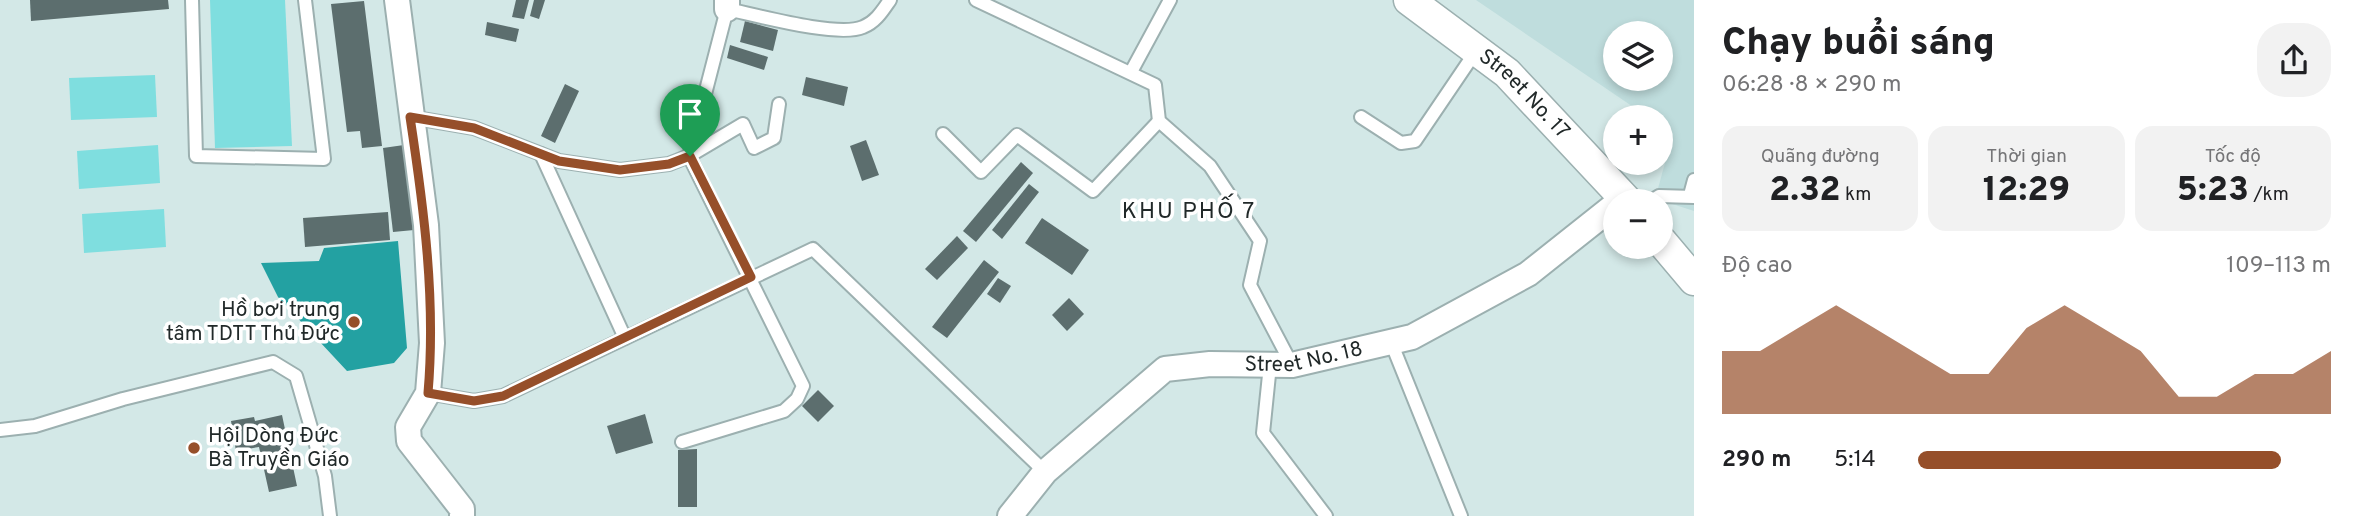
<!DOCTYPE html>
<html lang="vi">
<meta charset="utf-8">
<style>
body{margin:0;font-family:Overpass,sans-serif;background:#f2f2f2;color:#202124;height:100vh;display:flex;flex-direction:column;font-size:26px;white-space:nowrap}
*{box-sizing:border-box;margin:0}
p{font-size:23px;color:#757577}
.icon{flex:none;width:38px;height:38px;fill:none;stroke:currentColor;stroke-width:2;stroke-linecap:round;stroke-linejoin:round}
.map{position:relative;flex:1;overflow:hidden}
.details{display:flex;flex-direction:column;background:#fff;width:665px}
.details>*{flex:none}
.fabs{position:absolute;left:1603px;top:21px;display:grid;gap:14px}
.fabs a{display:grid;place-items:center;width:70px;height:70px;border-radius:50%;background:#fff;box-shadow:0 4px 10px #0003;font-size:35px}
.pin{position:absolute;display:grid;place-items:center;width:60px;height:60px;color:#fff;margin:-72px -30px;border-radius:50% 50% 50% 0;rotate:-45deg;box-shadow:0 0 7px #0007}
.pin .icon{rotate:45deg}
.round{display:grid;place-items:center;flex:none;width:74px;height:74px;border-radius:28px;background:#f2f2f2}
.head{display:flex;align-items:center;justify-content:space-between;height:119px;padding:0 28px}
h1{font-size:38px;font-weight:800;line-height:52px}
.metrics{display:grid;grid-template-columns:repeat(3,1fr);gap:10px;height:119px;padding:7px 28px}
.metrics div{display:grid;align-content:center;border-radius:18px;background:#f2f2f2;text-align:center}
.metrics b{font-size:35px;font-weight:800}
.metrics small{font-size:19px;font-weight:400}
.metrics p{font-size:19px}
.chart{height:196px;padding:14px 28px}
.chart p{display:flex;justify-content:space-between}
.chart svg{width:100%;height:126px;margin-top:7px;fill:#964f2a;opacity:.7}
ul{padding:0 28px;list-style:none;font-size:23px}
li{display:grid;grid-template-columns:112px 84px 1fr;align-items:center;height:52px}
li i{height:18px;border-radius:9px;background:#964f2a}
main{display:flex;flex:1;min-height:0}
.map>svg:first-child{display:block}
.built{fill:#bfdddd;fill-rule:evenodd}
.green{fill:#7fdedf}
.water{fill:#23a1a2}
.building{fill:#5c6e6e}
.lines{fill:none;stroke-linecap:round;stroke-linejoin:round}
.service-casing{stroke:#9cb0b0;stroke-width:16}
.minor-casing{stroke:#9cb0b0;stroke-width:28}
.tertiary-casing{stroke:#9cb0b0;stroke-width:33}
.service{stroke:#fff;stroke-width:12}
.minor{stroke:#fff;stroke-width:24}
.tertiary{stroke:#fff;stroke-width:30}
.route-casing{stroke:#fff;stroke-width:14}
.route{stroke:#964f2a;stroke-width:9}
.poi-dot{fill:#964f2a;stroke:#fff;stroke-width:2.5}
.labels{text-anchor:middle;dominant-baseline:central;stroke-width:7;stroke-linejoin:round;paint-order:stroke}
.street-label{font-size:21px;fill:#212929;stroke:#fff}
.poi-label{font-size:21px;fill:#212929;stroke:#fff;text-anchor:end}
.neighbourhood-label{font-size:23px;letter-spacing:2px;fill:#212929;stroke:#fff}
</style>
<main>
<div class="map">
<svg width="1694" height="516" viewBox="0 0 1694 516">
<rect width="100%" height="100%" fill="#d3e8e7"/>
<path class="built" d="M1476,0h218v211l-34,-11 -3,-8 16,-58 -12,-8v-9h-13zM1615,33h46v46h-46z"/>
<g class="green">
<polygon points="210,0 285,0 292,146 215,148"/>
<polygon points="155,75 157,117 71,120 69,78"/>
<polygon points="158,145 160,183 79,189 77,151"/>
<polygon points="164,209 166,247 84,253 82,214"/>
</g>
<polygon class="water" points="398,241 407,348 394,363 347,371 278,297 261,263 319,261 324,248"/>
<g class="building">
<polygon points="30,0 168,0 169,9 31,21"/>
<polygon points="516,0 529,0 524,19 512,17"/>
<polygon points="534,0 545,0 539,19 530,16"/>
<polygon points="364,1 382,146 362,148 360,131 347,132 331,4"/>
<polygon points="745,21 778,30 773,51 740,42"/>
<polygon points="487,22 519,29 516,42 485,35"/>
<polygon points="730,45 768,57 764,70 727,58"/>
<polygon points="806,77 848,87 844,106 802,95"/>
<polygon points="565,84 579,91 555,143 541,136"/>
<polygon points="866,140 879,175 862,181 850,146"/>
<polygon points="404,145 414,230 393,232 383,148"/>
<polygon points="1021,162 1033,173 976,242 963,231"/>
<polygon points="1029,184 1039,192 1002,239 992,230"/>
<polygon points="388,212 390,240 305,247 303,218"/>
<polygon points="1042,218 1089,250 1072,275 1025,243"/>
<polygon points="957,236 968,248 937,280 925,269"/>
<polygon points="984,260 999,272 947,338 932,327"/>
<polygon points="998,278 1011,286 1000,303 987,294"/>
<polygon points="1069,298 1084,314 1067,331 1052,315"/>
<polygon points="818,390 834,406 818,422 802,406"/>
<polygon points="645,414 653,443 616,454 607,426"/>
<polygon points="282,415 297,486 269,492 259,447 236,451 231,421 254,417 255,421"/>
<polygon points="697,449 697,507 678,507 678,450"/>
</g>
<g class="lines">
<defs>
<g id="service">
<polyline points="192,0 196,156 324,159 305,0"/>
<polyline points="976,0 1155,85 1159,121 1210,166 1260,241 1250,285 1292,365"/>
<polyline points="1131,72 1170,0"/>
<path d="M410,117l64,11 85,33 61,9 49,-6 20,-8 38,-147c29,6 111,29 136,18 13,-5 20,-17 27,-27"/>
<polyline points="1361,117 1401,143 1415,141 1476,51"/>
<polyline points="943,134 981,172 1017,135 1093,191 1159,121"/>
<polyline points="541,154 625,338"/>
<polyline points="1690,195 1694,180"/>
<polyline points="1651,201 1659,196 1694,197"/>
<polyline points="1391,342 1461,516"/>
<polyline points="1270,365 1263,433 1326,516"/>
<polyline points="428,393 474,401 503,396 813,249 1045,472"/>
<polyline points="0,430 35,426 123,399 273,362 296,376 325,476 330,516"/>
<polyline points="682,442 784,411 797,399 803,386 689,156 743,124 754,148 774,138 779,104"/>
</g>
<g id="minor">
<polyline points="397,0 426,225 432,343 428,393 408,427 409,441 462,509 462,516"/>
<polyline points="727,0 727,9"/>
<path id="s1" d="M1010,516l35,-44 120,-103 45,-5 82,1 120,-28 116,-63 87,-69"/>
</g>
<g id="tertiary">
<path id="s2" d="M1409,0l98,73 120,128"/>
<polyline points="1661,241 1694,280"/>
</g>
</defs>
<use href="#service" class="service-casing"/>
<use href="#minor" class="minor-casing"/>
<use href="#tertiary" class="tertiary-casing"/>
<use href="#service" class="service"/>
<use href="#minor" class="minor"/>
<use href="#tertiary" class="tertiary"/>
</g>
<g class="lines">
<defs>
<path id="route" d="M410,117l64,11 85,33 61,9 49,-6 21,-8 61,121 -248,119 -29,5 -46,-8c8,-93 -4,-184 -18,-276z"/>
</defs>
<use href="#route" class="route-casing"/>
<use href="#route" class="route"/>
</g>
<g class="poi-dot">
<circle cx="354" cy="322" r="7"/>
<circle cx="194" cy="448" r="7"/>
</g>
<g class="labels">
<g class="street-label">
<text stroke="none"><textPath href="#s2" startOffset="149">Street No. 17</textPath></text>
<text stroke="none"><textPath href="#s1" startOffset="354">Street No. 18</textPath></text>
</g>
<g class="poi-label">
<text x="340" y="310">Hồ bơi trung<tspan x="340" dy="24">tâm TDTT Thủ Đức</tspan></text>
<text x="208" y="436" text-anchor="start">Hội Dòng Đức<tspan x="208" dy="24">Bà Truyền Giáo</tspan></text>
</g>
<g class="neighbourhood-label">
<text x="1189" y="212">KHU PHỐ 7</text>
</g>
</g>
</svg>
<div class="fabs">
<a><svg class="icon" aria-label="layers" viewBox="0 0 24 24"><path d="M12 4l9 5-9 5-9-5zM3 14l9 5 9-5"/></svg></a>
<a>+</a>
<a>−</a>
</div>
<div class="pin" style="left:690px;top:156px;background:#1e9e55"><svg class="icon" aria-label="arrive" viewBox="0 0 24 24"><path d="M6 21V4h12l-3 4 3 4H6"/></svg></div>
</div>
<section class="details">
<div class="head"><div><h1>Chạy buổi sáng</h1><p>06:28 · 8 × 290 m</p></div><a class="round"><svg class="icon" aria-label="share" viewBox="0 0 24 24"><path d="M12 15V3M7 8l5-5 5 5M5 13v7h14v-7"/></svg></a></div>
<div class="metrics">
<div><p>Quãng đường</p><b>2.32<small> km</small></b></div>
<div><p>Thời gian</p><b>12:29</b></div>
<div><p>Tốc độ</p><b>5:23<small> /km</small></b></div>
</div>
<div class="chart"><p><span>Độ cao</span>109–113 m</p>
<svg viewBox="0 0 160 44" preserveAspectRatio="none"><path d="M0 44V22L10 22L20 14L30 6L40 14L50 22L60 30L70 30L80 14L90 6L100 14L110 22L120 38L130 38L140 30L150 30L160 22V44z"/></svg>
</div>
<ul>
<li><b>290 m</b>5:14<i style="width:88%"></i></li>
</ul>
</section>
</main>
